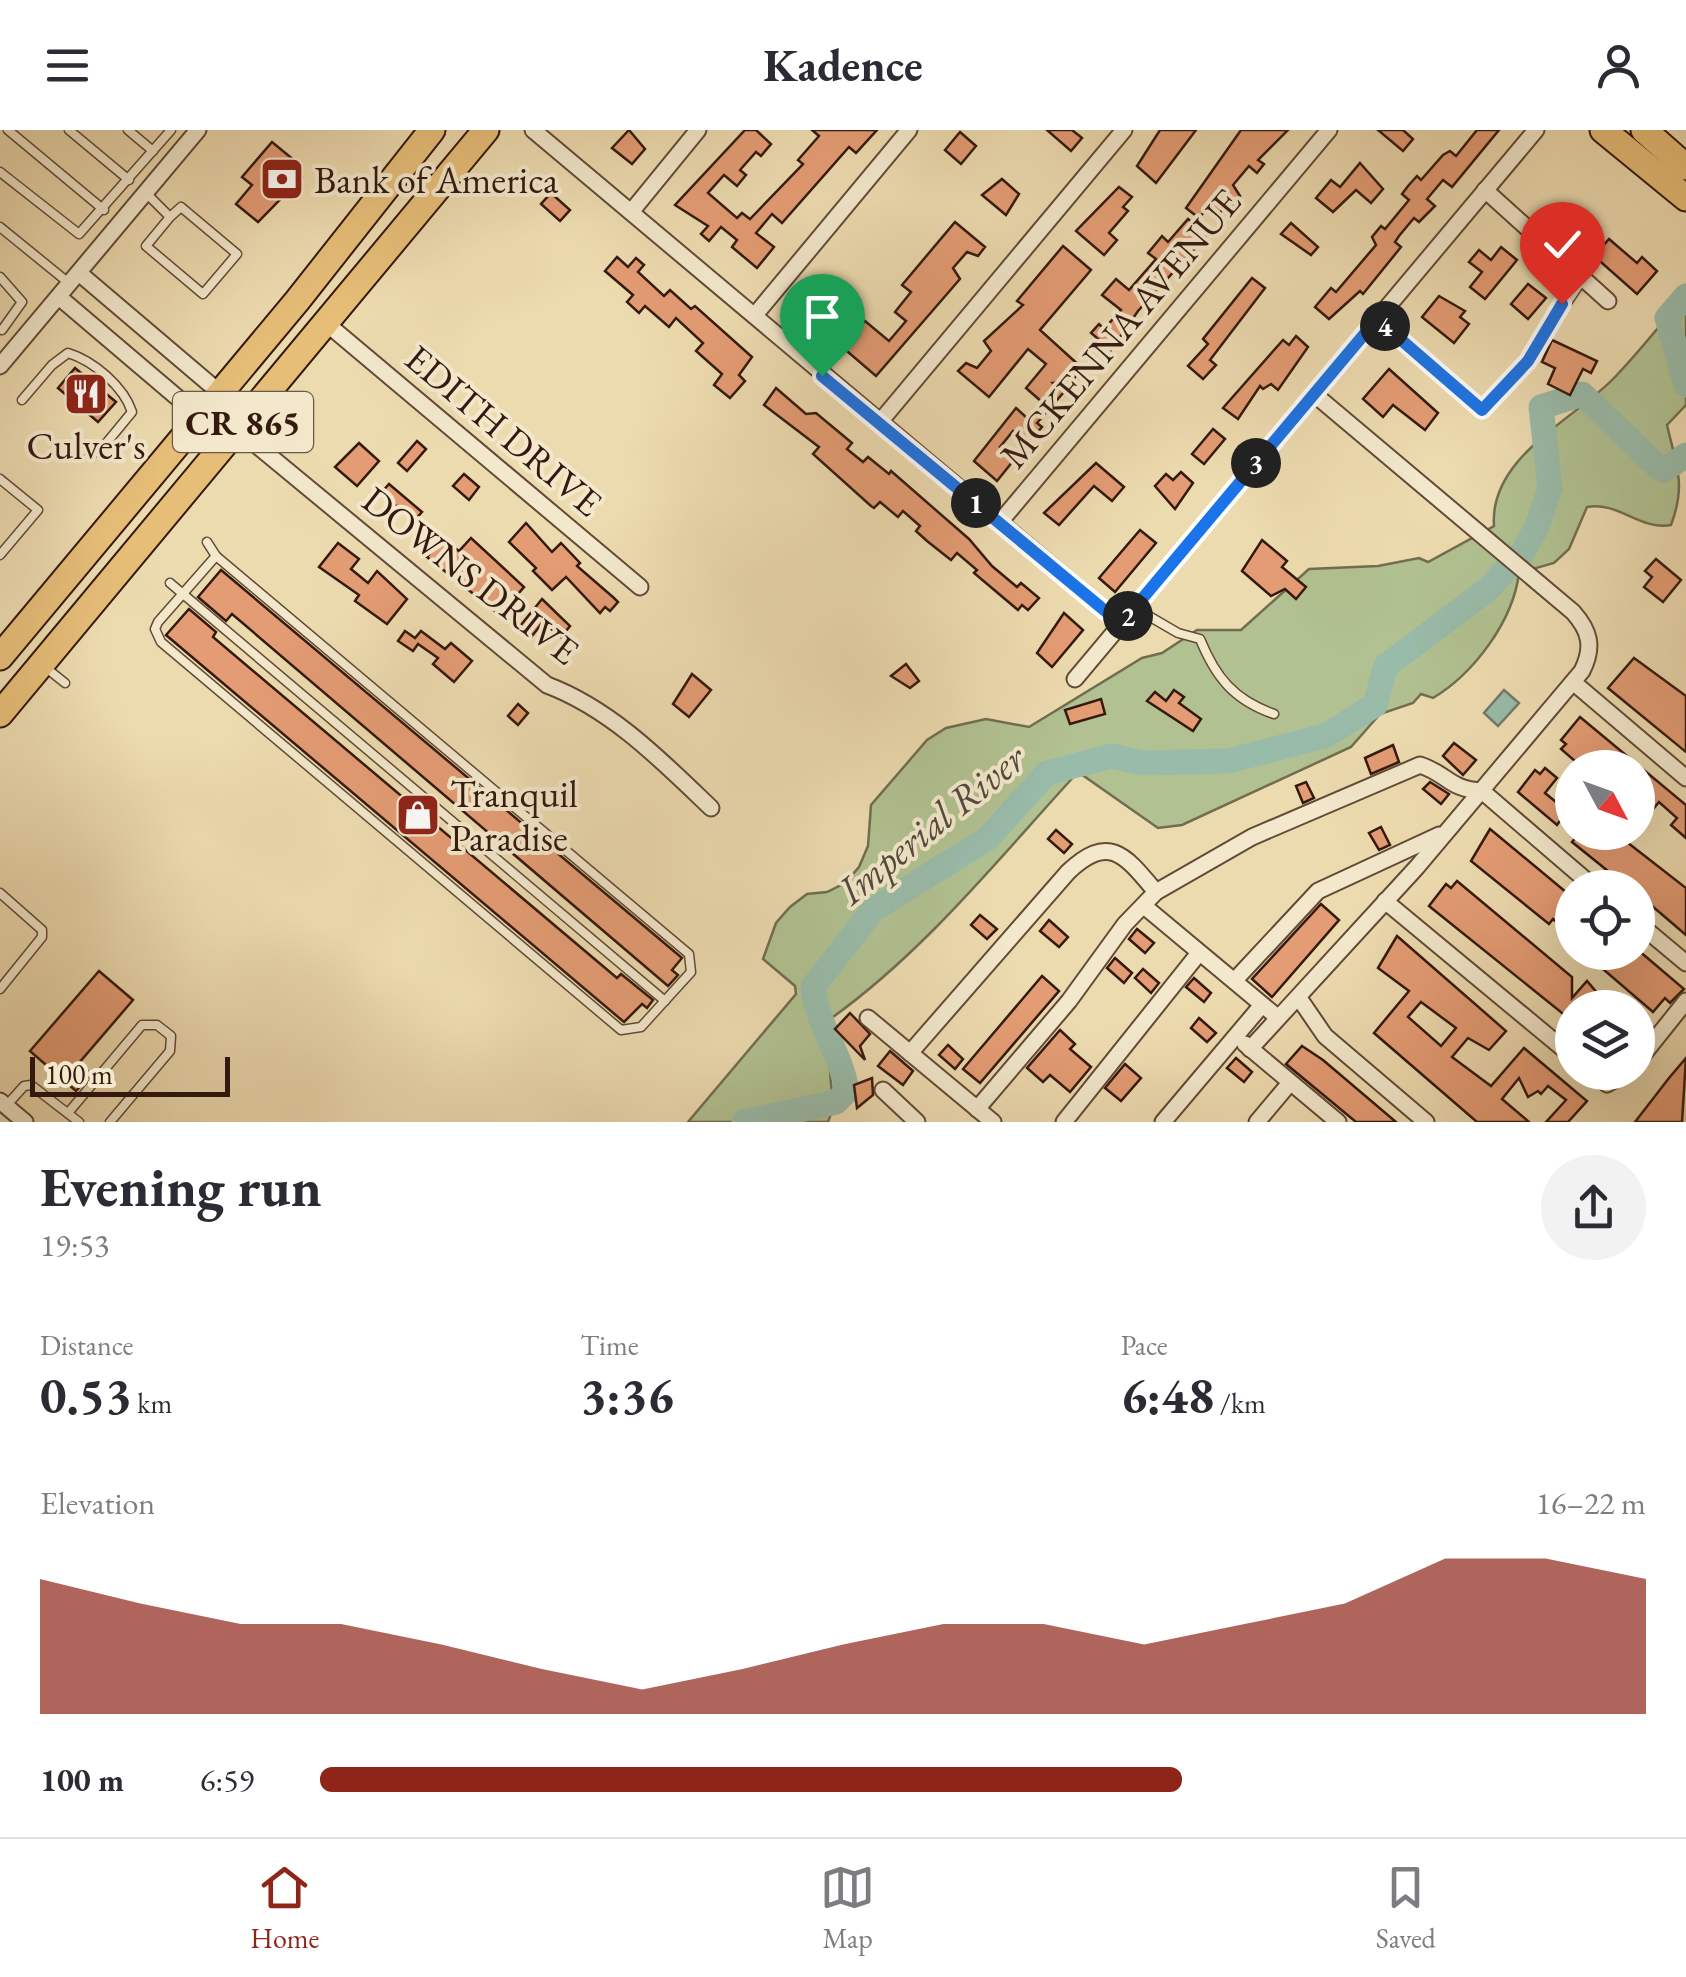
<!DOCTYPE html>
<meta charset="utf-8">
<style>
body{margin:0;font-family:"EB Garamond",serif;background:#f2f2f3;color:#2b2b33;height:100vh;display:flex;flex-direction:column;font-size:38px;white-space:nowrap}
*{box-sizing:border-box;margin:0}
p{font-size:32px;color:#7c7c81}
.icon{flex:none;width:55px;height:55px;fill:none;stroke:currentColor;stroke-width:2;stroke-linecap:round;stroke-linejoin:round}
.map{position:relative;height:992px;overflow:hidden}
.panel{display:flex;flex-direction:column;background:#fff;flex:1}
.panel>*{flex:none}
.needle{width:65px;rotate:131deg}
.fabs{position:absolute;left:1555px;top:620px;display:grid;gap:20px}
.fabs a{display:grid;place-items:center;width:100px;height:100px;border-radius:50%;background:#fff;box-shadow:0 10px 40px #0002;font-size:50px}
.scale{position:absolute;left:30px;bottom:25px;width:200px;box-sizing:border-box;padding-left:10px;border:5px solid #34190e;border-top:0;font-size:28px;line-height:35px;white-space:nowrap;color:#34190e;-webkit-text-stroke:8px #f3e8cc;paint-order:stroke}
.pin{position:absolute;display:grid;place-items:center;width:85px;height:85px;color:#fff;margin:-102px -42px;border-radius:50% 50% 50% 0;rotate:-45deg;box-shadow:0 0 10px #0007}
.pin .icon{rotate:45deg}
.km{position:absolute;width:50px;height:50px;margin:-25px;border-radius:50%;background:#222;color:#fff;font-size:28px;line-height:50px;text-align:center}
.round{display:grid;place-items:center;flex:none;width:105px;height:105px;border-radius:52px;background:#f2f2f3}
.headline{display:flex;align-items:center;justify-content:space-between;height:170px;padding:0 40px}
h1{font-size:55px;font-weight:700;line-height:75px}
.figures{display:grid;grid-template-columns:repeat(3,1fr);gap:15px;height:170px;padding:10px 40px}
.figures div{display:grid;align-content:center}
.figures b{font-size:50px;font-weight:700}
.figures small{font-size:28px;font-weight:400}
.figures p{font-size:28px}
.chart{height:280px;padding:20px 40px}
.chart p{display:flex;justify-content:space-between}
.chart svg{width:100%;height:180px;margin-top:10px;fill:#8f2418;opacity:.7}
ul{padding:0 40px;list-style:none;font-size:32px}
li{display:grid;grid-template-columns:160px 120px 1fr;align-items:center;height:75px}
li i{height:25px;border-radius:12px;background:#8f2418}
header{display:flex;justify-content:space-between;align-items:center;height:130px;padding:0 40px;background:#fff;font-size:45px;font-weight:700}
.menu{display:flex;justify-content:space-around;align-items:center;height:140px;border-top:2px solid #e1e1e2;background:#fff;font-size:28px;color:#7c7c81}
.menu a{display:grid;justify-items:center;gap:5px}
.menu .active{color:#8f2418}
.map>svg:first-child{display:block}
.green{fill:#b1c191;stroke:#726d50;stroke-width:2.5}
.water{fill:#99bba9;stroke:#717a6b;stroke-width:2.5}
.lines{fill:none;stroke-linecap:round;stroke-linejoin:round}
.river{stroke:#99bba9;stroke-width:25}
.building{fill:#e49c74;stroke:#34190e;stroke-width:2.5;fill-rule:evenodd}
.service-casing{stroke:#624a36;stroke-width:11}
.minor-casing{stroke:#624a36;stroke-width:19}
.primary-casing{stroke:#34190e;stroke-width:29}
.service{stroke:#f3e8cc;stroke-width:8}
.minor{stroke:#f3e8cc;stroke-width:15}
.primary{stroke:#e6be78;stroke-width:25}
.route-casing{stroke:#fff;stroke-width:20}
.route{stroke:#1a73e8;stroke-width:12}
.labels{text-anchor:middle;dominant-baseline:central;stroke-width:8;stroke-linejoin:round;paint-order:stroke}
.shield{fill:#f3e8cc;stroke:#6d5747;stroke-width:2.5}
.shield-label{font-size:35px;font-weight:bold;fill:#34190e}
.poi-label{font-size:38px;fill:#34190e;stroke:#f3e8cc;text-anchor:start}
.street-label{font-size:38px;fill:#34190e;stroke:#f3e8cc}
.water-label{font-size:40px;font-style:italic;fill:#524a3c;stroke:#f3e8cc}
</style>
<header><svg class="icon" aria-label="menu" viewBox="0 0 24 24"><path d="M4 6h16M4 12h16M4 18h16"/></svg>Kadence<svg class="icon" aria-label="person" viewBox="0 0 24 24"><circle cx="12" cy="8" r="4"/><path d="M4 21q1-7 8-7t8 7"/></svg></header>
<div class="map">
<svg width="1686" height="992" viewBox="0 0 1686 992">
<rect width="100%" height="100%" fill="#eddbb0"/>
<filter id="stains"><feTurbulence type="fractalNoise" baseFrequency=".002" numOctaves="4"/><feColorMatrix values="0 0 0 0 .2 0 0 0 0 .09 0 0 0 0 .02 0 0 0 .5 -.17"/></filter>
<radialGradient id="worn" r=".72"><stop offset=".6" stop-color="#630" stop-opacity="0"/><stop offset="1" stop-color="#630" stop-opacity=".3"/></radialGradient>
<path class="green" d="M1686,164v111l-19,20c10,43 19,60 4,100 -30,6 -53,-24 -84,-18l-18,42 -15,14 -35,10c-6,49 -46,101 -86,125l-12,-4 -8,9 -33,11 -29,33 -169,78 -24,3 -80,-56c-80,87 -155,182 -252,250l7,86 -5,14h-140l108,-128 -1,-8 -32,-27 13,-36 14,-16 17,-13 20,-2 18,-9 14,-16 9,-21 3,-41 56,-65 19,-12 40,-9 43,8 113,-69 20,-5 35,-23h44l68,-61 69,-3 41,-8 9,4 66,-36c-5,-69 80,-106 121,-149 25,-26 48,-55 71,-83z"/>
<polygon class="water" points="1504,560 1519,573 1498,596 1484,583"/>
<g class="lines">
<g class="river">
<polyline points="1686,166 1667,188 1686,255"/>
<path d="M744,992l92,-20 11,-11c-6,-38 -30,-66 -34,-104l60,-77 115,-72 59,-65 65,-17 31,7 85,-2 97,-25 50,-31 11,-39 102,-77 34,-36 14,-24 14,-41 -9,-81 41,-13 76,73 6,3 22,-15"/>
</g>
</g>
<g class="building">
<polygon points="629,0 645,19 632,34 612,18"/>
<polygon points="745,0 756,0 771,14 761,26 756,22 740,40 746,45 737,56 724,45 708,63 737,88 742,83 750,89 803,34 798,30 819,6 812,0 877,0 856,23 849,17 782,93 772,84 756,103 774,117 757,138 732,117 737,110 721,97 709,111 701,104 708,96 675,75"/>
<polygon points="1047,0 1072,0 1082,8 1071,21"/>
<polygon points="1160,0 1196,0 1156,53 1137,36"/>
<polygon points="1241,0 1288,0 1258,30 1264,34 1257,43 1249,36 1233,55 1240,66 1233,74 1229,71 1219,84 1209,76 1199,88 1186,78"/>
<polygon points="1378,0 1403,0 1413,9 1403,21"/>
<polygon points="1477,0 1499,0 1452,57 1443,50 1427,69 1435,76 1419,92 1414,88 1399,106 1395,112 1401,117 1363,164 1360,161 1329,189 1315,177 1331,158 1336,162 1376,115 1372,107 1381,96 1385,99 1409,70 1402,64 1408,56 1417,46 1421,50 1443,25 1450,21 1456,26"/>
<polygon points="960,2 976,16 961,34 945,20"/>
<polygon points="272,12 301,36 296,42 302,47 258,92 236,74 252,55 242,47"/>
<polygon points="1360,33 1383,59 1371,73 1356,60 1333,82 1316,68 1331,50 1340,57"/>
<polygon points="1002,49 1019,64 1006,85 982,65"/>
<polygon points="1119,57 1132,67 1123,77 1128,81 1109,103 1117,110 1104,125 1076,101"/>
<polygon points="551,63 570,80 560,91 541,74"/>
<polygon points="1188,89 1207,105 1138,181 1111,220 1091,203 1099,194 1104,199 1121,180 1102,165 1116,149 1129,160 1156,129 1148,123 1158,111 1162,106 1168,112"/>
<polygon points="955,92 985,117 978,126 967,122 953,138 960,149 876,246 799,180 820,154 836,168 829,176 857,200 865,191 889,211 906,191 895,182 911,162 902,155"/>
<polygon points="1291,93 1318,117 1311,125 1281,104"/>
<polygon points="1609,109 1637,133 1642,127 1657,141 1637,164 1594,126"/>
<polygon points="1063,116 1091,140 1040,200 1082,238 1072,251 1053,253 1064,262 1037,293 1042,297 1028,313 1013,301 1000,317 1013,331 997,351 974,331 1016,278 1028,289 1042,272 1026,258 1046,234 1028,219 989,267 958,241 966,233 977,238 991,221 984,211 1023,175 1017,171"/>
<polygon points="1501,117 1517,130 1485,169 1470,157 1482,142 1469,132 1479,120 1491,130"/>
<polygon points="617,127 628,137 636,128 644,135 638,142 664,166 670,160 691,179 695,176 752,227 739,245 745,251 730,268 714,255 722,244 696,221 703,213 676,188 669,197 645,176 639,183 627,172 633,165 605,141"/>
<polygon points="1252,148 1265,158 1210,230 1216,235 1203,249 1188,236 1208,214 1203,209"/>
<polygon points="1528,154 1546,168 1528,189 1511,174"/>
<polygon points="1439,166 1465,181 1460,187 1469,194 1454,213 1422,187"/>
<polygon points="1296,206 1308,217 1278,260 1271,254 1263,259 1260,256 1238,289 1223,278 1283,210 1289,215"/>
<polygon points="1552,210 1597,231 1591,243 1583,239 1570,265 1548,254 1555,238 1542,232"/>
<polygon points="75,238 116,272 98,292 58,258"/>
<polygon points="1389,239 1438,283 1425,300 1393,275 1383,287 1363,269"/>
<polygon points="776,258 806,284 816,283 852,313 847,319 863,332 868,327 889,344 891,341 969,409 992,436 1017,457 1021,453 1039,468 1028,480 1022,475 1018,480 974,443 977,440 957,423 951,430 927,411 916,401 920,396 903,381 898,387 880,372 874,378 871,376 813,324 819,317 764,275"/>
<polygon points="1213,299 1225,309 1204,334 1192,324"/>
<polygon points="417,311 426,319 407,341 398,333"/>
<polygon points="359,313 379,331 357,356 335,337"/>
<polygon points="1096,333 1124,357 1112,371 1094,356 1059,395 1044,383"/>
<polygon points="1181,342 1193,353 1175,379 1155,356 1166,344 1173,350"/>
<polygon points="464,344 479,357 469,370 453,356"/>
<polygon points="389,354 422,382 414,391 381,363"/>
<polygon points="526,393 552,422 561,413 580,433 577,436 614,468 618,472 610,481 605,477 600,483 566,447 552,460 533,441 536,438 509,412"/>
<polygon points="1140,400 1156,413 1115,462 1099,448"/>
<polygon points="441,408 459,421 471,408 524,457 500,485 427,427"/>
<polygon points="1262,410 1287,431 1282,437 1306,457 1296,469 1285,459 1271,466 1242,441"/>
<polygon points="338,413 359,429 351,439 368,453 377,441 407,469 387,494 355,471 359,465 319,437"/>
<polygon points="1656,429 1681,450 1663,472 1644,457 1652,447 1645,441"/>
<polygon points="221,440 682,828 672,840 678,845 668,856 232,484 226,491 198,467"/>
<polygon points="542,469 570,496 561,507 543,492 532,506 520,496"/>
<polygon points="189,479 216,502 213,507 617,848 621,844 653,870 647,878 642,874 624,892 166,505"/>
<polygon points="1064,483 1083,500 1052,537 1037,523"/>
<polygon points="405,501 415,508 421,501 445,519 451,513 472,531 454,552 433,534 438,528 418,514 413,521 398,511"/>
<polygon points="1634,528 1686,566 1686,622 1608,558"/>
<polygon points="906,534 919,551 910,558 891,546"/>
<polygon points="692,544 711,560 689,587 673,574"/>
<polygon points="1174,560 1184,567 1179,573 1201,589 1193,601 1147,571 1155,562 1166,571"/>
<polygon points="1101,569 1105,584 1070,594 1065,580"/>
<polygon points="518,574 528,583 518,595 508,586"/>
<polygon points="1580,587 1686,675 1686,708 1671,695 1677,688 1659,672 1645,689 1638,683 1638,638 1583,638 1561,619 1566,614 1561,610"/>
<polygon points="1454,613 1476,630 1463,645 1443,626"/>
<polygon points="1393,615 1399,632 1371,644 1365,628"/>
<polygon points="1545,638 1557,648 1545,663 1567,681 1557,695 1518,662 1535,640 1540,644"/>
<polygon points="1306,652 1314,668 1303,673 1296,656"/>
<polygon points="1430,652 1449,664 1441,674 1423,659"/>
<polygon points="1381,697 1390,715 1379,720 1369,703"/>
<polygon points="1490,699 1572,767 1572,780 1560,795 1553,789 1549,794 1471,731"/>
<polygon points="1056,700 1072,714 1064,723 1048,709"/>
<polygon points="1580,702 1608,702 1620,713 1623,709 1686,758 1686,805 1638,764 1638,758 1629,758 1572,712"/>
<polygon points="1457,751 1572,847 1572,868 1587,851 1610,878 1572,878 1572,891 1429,776 1446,754 1451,758"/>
<polygon points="1321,774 1339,790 1272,867 1252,849"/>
<polygon points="980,785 997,799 987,809 971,795"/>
<polygon points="1049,790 1068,807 1059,817 1040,801"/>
<polygon points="1137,799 1154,813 1145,823 1129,809"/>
<path d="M1397,806l109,95 -17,19 -21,-12 -16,19 39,29 33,-38 63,53 -19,21h-22l20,-22 -18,-14 -7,8 -3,-3 -10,6 -9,-19 -17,21 27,23h-52l-103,-89 35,-42 -31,-23zM1421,872l35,26 -15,18 -33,-29z"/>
<polygon points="1638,820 1684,859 1670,873 1665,868 1653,882 1583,822"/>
<polygon points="1115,828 1132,843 1124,853 1107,838"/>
<polygon points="1143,839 1159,853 1151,863 1135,848"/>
<polygon points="99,841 133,870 79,933 91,944 76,961 30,921"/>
<polygon points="1042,846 1059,861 980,953 963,939"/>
<polygon points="1194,848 1211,863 1204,872 1186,857"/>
<polygon points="850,883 870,904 860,916 865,930 835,899"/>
<polygon points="1199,888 1216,903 1207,912 1191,898"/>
<polygon points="1060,900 1075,914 1070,919 1091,937 1070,962 1050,945 1043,952 1027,938"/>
<polygon points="948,915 963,929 955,939 939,925"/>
<polygon points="1302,916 1323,930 1396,992 1356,992 1286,934"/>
<polygon points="890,921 913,941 903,955 878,936"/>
<polygon points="1236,928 1252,942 1244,952 1227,938"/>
<polygon points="1686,928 1682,992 1635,992 1669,948"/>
<polygon points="1125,934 1141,948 1121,971 1105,958"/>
<polygon points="872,948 873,965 857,978 854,955"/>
</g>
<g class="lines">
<defs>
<g id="service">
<polyline points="8,0 104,80"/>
<polyline points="69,0 129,50"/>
<polyline points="128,0 153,21"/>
<polyline points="0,42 79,104 171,0"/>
<polyline points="146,63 170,87 146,116 203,164 237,124 181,77 170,87"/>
<polyline points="0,97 70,154"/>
<polyline points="0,147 22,172 2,200"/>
<path d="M22,270l30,-35 16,-12c26,8 56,34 64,59l-33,40 -17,-2"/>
<polyline points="1483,279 1528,231 1583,149"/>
<polyline points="0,349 38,380 0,425"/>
<polyline points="207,412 216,426"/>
<polygon points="216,426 689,824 691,842 641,897 621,900 161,512 155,499 158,492"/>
<polyline points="170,453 665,871"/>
<path d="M1135,478l43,25 22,6c16,39 34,61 74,75"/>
<polyline points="45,537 65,553"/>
<polyline points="0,763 42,800 42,807 0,859"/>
<polyline points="6,976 24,956 31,955 79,992"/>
<polyline points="68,983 142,895 157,895 171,906 170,921 110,992"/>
</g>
<g id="minor">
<polyline points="533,0 1121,494"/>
<polyline points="1485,60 1608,171"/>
<polyline points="631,82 698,0"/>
<polyline points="79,143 219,262 237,299"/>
<path d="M59,167l140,119 38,13 310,256c64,24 115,76 164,123"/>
<polyline points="755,185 909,0"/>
<polyline points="1377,189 1482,280"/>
<polyline points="326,193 640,457"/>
<polyline points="0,236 198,0"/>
<polyline points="879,293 1124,0"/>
<polyline points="1000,392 1329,0"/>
<polyline points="1075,549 1536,0"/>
<polyline points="1573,552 1686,648"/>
<polyline points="1385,771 1572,926"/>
<polyline points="1144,776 1276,886"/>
<polyline points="1638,793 1686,833"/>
<polyline points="1235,850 1318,761 1439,705"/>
<polyline points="1299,868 1325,906 1426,992"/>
<polyline points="868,888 993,992"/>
<polyline points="1245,914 1338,992"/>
<path d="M1250,919l167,-182 165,-196c12,-24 8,-40 -9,-59l-259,-218"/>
<path d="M910,923l158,-181c41,-39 57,-17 88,20"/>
<polyline points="1638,931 1686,871"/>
<polyline points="1593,942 1607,954 1628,942"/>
<polyline points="883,960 917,992"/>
<polyline points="0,971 25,992"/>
<path d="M977,979l92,-108 56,-77 31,-32 96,-55 168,-72c28,9 28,24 62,26l113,97"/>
<polyline points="1064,992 1199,823"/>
<polyline points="1163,992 1262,875"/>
<polyline points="1257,992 1289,954"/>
</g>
<g id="primary">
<polyline points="1603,0 1686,68"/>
<polyline points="1644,0 1686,37"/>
<polyline points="0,527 297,171 432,0"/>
<polyline points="0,584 486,0"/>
</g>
</defs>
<use href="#service" class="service-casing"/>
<use href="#minor" class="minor-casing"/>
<use href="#primary" class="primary-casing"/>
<use href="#service" class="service"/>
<use href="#minor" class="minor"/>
<use href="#primary" class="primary"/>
</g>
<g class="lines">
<defs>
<polyline id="route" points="822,246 1121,494 1377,189 1482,280 1528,231 1562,174"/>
</defs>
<use href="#route" class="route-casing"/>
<use href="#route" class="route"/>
</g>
<defs>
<symbol id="bank-square" viewBox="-11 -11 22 22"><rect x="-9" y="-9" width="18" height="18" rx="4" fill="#8f2418" stroke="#f3e8cc"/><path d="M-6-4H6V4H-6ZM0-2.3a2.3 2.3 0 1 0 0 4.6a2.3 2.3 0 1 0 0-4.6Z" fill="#fff"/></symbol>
<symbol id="restaurant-square" viewBox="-11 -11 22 22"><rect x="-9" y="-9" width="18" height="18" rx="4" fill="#8f2418" stroke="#f3e8cc"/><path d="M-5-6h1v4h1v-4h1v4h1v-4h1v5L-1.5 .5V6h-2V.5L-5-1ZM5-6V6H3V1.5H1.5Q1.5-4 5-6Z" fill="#fff"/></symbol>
<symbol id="shop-square" viewBox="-11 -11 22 22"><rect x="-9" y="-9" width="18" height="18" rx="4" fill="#8f2418" stroke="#f3e8cc"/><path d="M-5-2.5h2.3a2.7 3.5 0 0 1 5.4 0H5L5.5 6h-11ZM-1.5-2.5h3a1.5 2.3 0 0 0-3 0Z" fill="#fff"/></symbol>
</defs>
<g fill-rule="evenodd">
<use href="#bank-square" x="257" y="24" width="50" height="50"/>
<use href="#restaurant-square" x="61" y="239" width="50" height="50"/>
<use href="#shop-square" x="393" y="660" width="50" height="50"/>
</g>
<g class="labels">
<rect class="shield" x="173" y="262" width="140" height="60" rx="8"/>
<g class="shield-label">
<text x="243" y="292">CR 865</text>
</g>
<g class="poi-label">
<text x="314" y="49">Bank of America</text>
<text x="86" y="315" text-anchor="middle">Culver's</text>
<text x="450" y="663">Tranquil<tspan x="450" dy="44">Paradise</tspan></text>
</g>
<g class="street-label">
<text transform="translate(1120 198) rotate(-50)">MCKENNA AVENUE</text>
<text transform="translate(504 300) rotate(40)">EDITH DRIVE</text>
<text transform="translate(471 445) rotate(38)">DOWNS DRIVE</text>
</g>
<g class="water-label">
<text transform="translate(931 694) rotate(-39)">Imperial River</text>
</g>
</g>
<rect width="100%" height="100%" filter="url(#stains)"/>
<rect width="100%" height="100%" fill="url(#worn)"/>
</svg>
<div class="fabs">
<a><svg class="needle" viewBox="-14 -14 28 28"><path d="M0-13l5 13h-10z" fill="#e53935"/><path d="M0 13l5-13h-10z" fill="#7c7c81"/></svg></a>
<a><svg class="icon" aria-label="locate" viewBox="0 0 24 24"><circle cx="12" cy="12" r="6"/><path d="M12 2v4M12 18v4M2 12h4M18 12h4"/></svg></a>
<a><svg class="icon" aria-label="layers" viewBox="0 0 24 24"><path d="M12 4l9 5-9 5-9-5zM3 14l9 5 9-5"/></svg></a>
</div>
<div class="scale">100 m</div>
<div class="pin" style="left:822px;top:246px;background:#1e9e55"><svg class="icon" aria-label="arrive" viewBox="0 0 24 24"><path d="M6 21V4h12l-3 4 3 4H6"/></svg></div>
<div class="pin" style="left:1562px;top:174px;background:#d93025"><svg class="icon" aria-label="check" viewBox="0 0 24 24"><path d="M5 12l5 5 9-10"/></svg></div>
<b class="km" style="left:976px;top:373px">1</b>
<b class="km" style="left:1128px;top:486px">2</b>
<b class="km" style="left:1256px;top:333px">3</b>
<b class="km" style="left:1385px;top:196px">4</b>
</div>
<section class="panel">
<div class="headline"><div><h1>Evening run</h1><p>19:53</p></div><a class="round"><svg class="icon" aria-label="share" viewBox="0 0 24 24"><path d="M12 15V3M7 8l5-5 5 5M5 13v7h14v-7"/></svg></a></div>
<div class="figures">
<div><p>Distance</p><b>0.53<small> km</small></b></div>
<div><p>Time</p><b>3:36</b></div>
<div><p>Pace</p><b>6:48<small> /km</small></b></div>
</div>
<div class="chart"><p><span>Elevation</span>16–22 m</p>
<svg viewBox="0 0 160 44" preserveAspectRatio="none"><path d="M0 44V11L10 17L20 22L30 22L40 27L50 33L60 38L70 33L80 27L90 22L100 22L110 27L120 22L130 17L140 6L150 6L160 11V44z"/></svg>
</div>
<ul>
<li><b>100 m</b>6:59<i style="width:65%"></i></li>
</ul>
</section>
<nav class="menu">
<a class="active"><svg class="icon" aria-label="home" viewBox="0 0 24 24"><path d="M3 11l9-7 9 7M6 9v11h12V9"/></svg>Home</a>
<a><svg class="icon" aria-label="map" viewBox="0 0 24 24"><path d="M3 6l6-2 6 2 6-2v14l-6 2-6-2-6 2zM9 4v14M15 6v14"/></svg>Map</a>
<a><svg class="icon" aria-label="saved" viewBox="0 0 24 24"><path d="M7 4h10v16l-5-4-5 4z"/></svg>Saved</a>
</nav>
